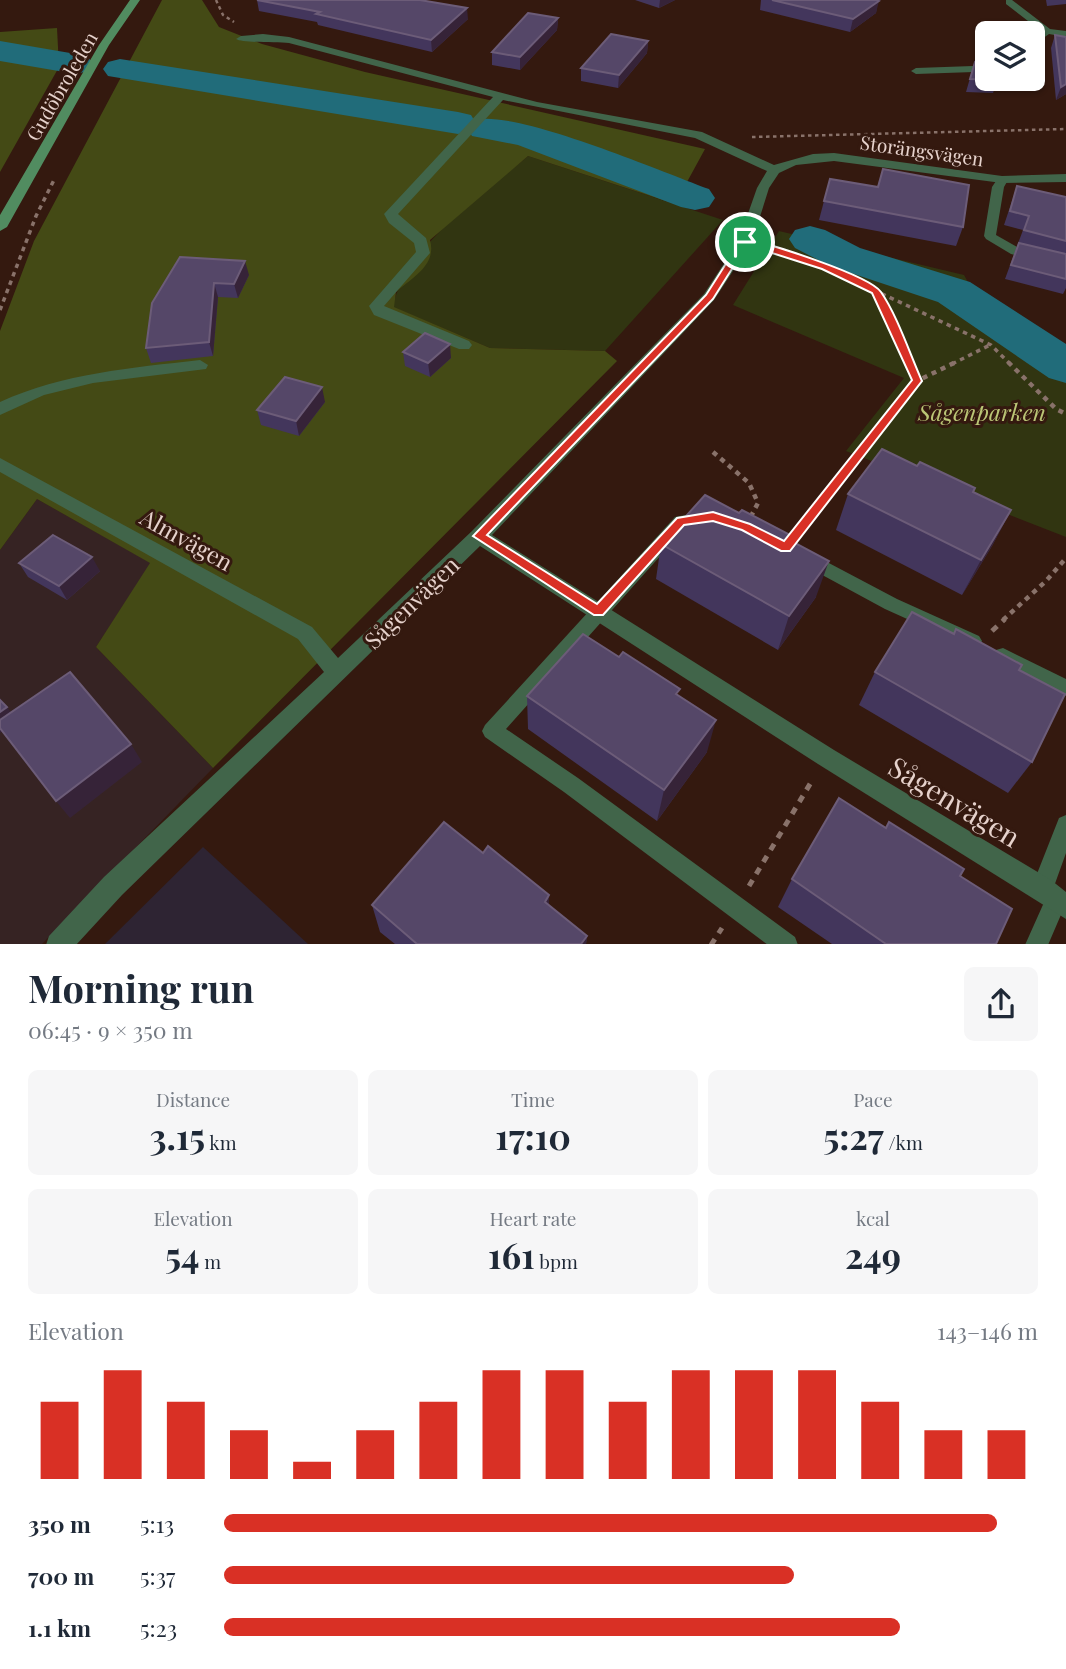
<!DOCTYPE html>
<meta charset="utf-8">
<style>
body{margin:0;font-family:"Playfair Display",serif;background:#f6f6f7;color:#1f2937;height:100vh;display:flex;flex-direction:column;font-size:26px;white-space:nowrap}
*{box-sizing:border-box;margin:0}
p{font-size:23px;color:#747a83}
.icon{flex:none;width:38px;height:38px;fill:none;stroke:currentColor;stroke-width:2;stroke-linecap:round;stroke-linejoin:round}
.map{position:relative;height:944px;overflow:hidden}
.drawer{display:flex;flex-direction:column;background:#fff;flex:1}
.drawer>*{flex:none}
.tools{position:absolute;left:975px;top:21px;display:grid;gap:14px}
.tools a{display:grid;place-items:center;width:70px;height:70px;border-radius:10px;background:#fff;box-shadow:0 2px 5px #0004;font-size:35px}
.pin{position:absolute;display:grid;place-items:center;width:60px;height:60px;color:#fff;margin:-30px;border:4px solid #fff;border-radius:50%;box-shadow:0 2px 7px #0007}
.round{display:grid;place-items:center;flex:none;width:74px;height:74px;border-radius:10px;background:#f6f6f7}
.overview{display:flex;align-items:center;justify-content:space-between;height:119px;padding:0 28px}
h1{font-size:38px;font-weight:700;line-height:52px}
.stats{display:grid;grid-template-columns:repeat(3,1fr);gap:10px;height:119px;padding:7px 28px}
.stats div{display:grid;align-content:center;border-radius:10px;background:#f6f6f7;text-align:center}
.stats b{font-size:35px;font-weight:700}
.stats small{font-size:19px;font-weight:400}
.stats p{font-size:19px}
.chart{height:196px;padding:14px 28px}
.chart p{display:flex;justify-content:space-between}
.chart svg{width:100%;height:126px;margin-top:7px;stroke:#d93025;stroke-width:6}
ul{padding:0 28px;list-style:none;font-size:23px}
li{display:grid;grid-template-columns:112px 84px 1fr;align-items:center;height:52px}
li i{height:18px;border-radius:9px;background:#d93025}
.map>svg:first-child{display:block}
.commercial{fill:#2e2433}
.industrial{fill:#362323}
.green{fill:#313511}
.forest{fill:#444a15}
.lines{fill:none;stroke-linecap:round;stroke-linejoin:round}
.river{fill:#216c7a;fill-rule:evenodd}
.path-far3{stroke:#89726a;stroke-width:2.5;stroke-dasharray:3.5 3.5;stroke-linecap:butt}
.path-far2{stroke:#89726a;stroke-width:3.5;stroke-dasharray:4.5 4.5;stroke-linecap:butt}
.path-far1{stroke:#89726a;stroke-width:4.5;stroke-dasharray:5 5;stroke-linecap:butt}
.path{stroke:#89726a;stroke-width:5;stroke-dasharray:7 7;stroke-linecap:butt}
.lane{fill:#41654a;fill-rule:evenodd}
.street{fill:#41654a;fill-rule:evenodd}
.secondary{fill:#518c60;fill-rule:evenodd}
.wall{fill:#43365c}
.shaded-wall{fill:#362338}
.building{fill:#554768;stroke:#6c5c78;stroke-width:2}
.route{fill:#d93025;stroke:#fff;stroke-width:2;fill-rule:evenodd}
.labels{text-anchor:middle;dominant-baseline:central;stroke-width:6;stroke-linejoin:round;paint-order:stroke}
.far-street-label{font-size:19px;fill:#e6d2cc;stroke:#34190f}
.park-label{font-size:23px;font-style:italic;fill:#bbc676;stroke:#34190f}
.street-label{font-size:23px;fill:#e6d2cc;stroke:#34190f}
.near-street-label{font-size:28px;fill:#e6d2cc;stroke:#34190f}
</style>
<div class="map">
<svg width="1066" height="945" viewBox="0 0 1066 945">
<rect width="100%" height="100%" fill="#34190f"/>
<polygon class="commercial" points="203,847 308,944 105,944"/>
<polygon class="industrial" points="37,499 151,563 96,647 213,768 42,944 0,945 0,550"/>
<g class="green">
<path d="M528,156l195,64 -118,131 -115,-3 -97,-41c10,-58 91,-114 135,-151z"/>
<polygon points="779,231 964,275 986,314 1066,344 1066,537 846,451 904,378 733,305"/>
</g>
<g class="forest">
<path d="M162,0h40l17,27 43,17 103,28 340,77 -30,55 -147,-48 -98,84c7,25 -17,37 -34,52l-2,15 96,41 115,3 12,10 -404,407 -117,-121 54,-84 -113,-64 -37,51v-219l34,-90z"/>
<polygon points="57,28 59,67 0,172 0,32"/>
</g>
<g class="lines">
<g class="river">
<polygon points="0,41 76,54 88,57 93,64 88,71 76,74 0,61"/>
<path d="M120,59l338,53 13,3 3,5c42,-11 188,52 235,69l6,9 -6,9 -14,3 -14,-3 -163,-62 -46,-9 -3,-5 -11,3 -350,-58 -5,-7 5,-7z"/>
<polygon points="810,226 825,230 860,248 970,282 1066,344 1066,383 1049,378 938,302 830,266 795,248 789,239 795,230"/>
</g>
<g class="path-far3">
<polyline points="216,0 223,15 234,22"/>
<polyline points="752,137 1066,129"/>
</g>
<g class="path-far2">
<polyline points="765,246 825,267 991,345 1010,364"/>
<polyline points="876,293 909,364"/>
<polyline points="0,310 36,216 55,178"/>
<polyline points="952,364 990,345"/>
</g>
<g class="path-far1">
<polyline points="908,362 917,381"/>
<polyline points="1008,362 1056,409 1066,414"/>
<polyline points="713,452 749,483 758,503 750,518"/>
<polyline points="791,541 917,381 956,362"/>
<polyline points="1003,620 1046,581 1066,558"/>
</g>
<g class="path">
<polyline points="992,631 1005,619"/>
<polyline points="749,886 813,779"/>
<polyline points="711,945 722,928"/>
</g>
<g class="lane">
<polygon points="1006,0 1012,0 1050,29 1066,31 1066,37 1049,34 1032,46 1032,38 1041,31 1006,4"/>
<polygon points="987,61 987,67 974,72 916,74 911,71 916,68 973,66"/>
<polygon points="1002,177 1008,180 1004,187 996,235 1019,248 1066,259 1066,267 1011,254 986,239 984,236 992,187 998,178"/>
<polygon points="701,512 707,514 709,518 707,522 686,527 506,729 578,778 795,937 798,945 768,945 564,792 485,737 482,731 485,725 675,517"/>
<polygon points="808,552 897,599 979,636 982,641 979,646 973,649 967,646 885,609 802,564 799,559 802,554"/>
<polygon points="1003,648 1066,679 1066,696 996,662 994,656 996,650"/>
<polygon points="1066,815 1066,853 1052,892 1056,890 1064,893 1066,903 1048,945 1025,945 1046,898 1042,900 1034,897 1031,889 1059,818"/>
</g>
<g class="street">
<path d="M263,34l26,3 248,65 165,30 72,33 39,-11 21,-1 168,23 64,-2v8l-64,1 -168,-22 -38,4 -17,8 -10,15 -17,54 -38,58 -222,235 342,215 217,130 15,12v27l-248,-155 -338,-218 -358,349 -46,50h-30l3,-9 55,-59 220,-205 -26,-33 -298,-167v-14l312,169 26,31 134,-127 232,-237 34,-52 19,-54 10,-17 -72,-33 -192,-38 -105,114 28,24 4,15 -46,53 85,35 3,4 -3,4h-10l-85,-34 -5,-9 47,-54 -2,-9 -25,-20 -5,-9 109,-117 -204,-54c-12,-1 -47,0 -53,-4l5,-3z"/>
<path d="M200,360l8,5 -2,4 -113,14 -49,12 -44,20v-13c64,-29 131,-34 200,-42z"/>
</g>
<polygon class="secondary" points="130,0 140,0 109,45 7,227 0,231 0,215 99,45"/>
</g>
<g class="wall">
<polygon points="257,0 468,19 432,52 318,25 317,22 259,11"/>
<polygon points="635,0 675,0 659,8"/>
<polygon points="761,0 878,0 876,13 850,32 760,10"/>
<polygon points="1046,0 1066,0 1066,4 1047,6"/>
<polygon points="558,18 557,30 520,70 492,65 492,52"/>
<polygon points="985,26 987,33 987,79 998,79 993,93 966,92"/>
<polygon points="1055,35 1066,94 1056,100 1051,48"/>
<polygon points="648,41 647,53 618,88 581,81 581,68"/>
<polygon points="1017,186 1066,197 1066,288 1063,294 1005,279 1023,230 1004,225"/>
<polygon points="824,201 963,227 956,246 819,220"/>
<polygon points="180,257 249,275 238,298 218,297 213,356 151,363 146,348"/>
<polygon points="403,352 451,358 430,377 405,366"/>
<polygon points="325,402 299,436 261,425 257,410"/>
<polygon points="973,492 1011,510 992,546 962,595 836,530 848,494"/>
<polygon points="794,543 816,597 778,650 656,579 661,544"/>
<polygon points="19,563 100,571 67,600 28,577"/>
<polygon points="1019,670 1032,762 1008,793 859,705 875,672"/>
<polygon points="527,696 679,696 707,752 657,821 528,729"/>
<polygon points="483,853 549,895 549,906 587,936 586,944 395,944 380,932 372,905"/>
<polygon points="960,876 996,944 832,944 778,907 792,879"/>
</g>
<g class="shaded-wall">
<polygon points="660,0 675,0 659,8"/>
<polygon points="879,1 876,13 850,32 853,19"/>
<polygon points="467,8 468,19 432,52 431,40"/>
<polygon points="558,18 557,30 520,70 520,57"/>
<polygon points="648,41 647,53 618,88 619,75"/>
<polygon points="987,48 987,59 974,63 978,50"/>
<polygon points="1066,84 1066,94 1056,100 1061,87"/>
<polygon points="245,261 249,275 238,298 234,284"/>
<polygon points="214,283 218,297 213,356 209,342"/>
<polygon points="450,344 451,358 430,377 428,363"/>
<polygon points="322,387 325,402 299,436 296,421"/>
<polygon points="1011,510 992,546 962,595 981,560"/>
<polygon points="92,557 100,571 67,600 59,586"/>
<polygon points="829,561 816,597 778,650 789,616"/>
<polygon points="7,707 17,720 0,733 0,712"/>
<polygon points="716,720 707,752 657,821 664,790"/>
<polygon points="131,744 142,762 70,818 56,801"/>
<polygon points="549,895 549,922 545,902"/>
<polygon points="587,936 586,944 581,944"/>
</g>
<g class="building">
<polygon points="257,0 420,0 467,8 431,40 316,14 320,12"/>
<polygon points="772,0 877,0 879,1 853,19"/>
<polygon points="528,13 558,18 520,57 492,52"/>
<polygon points="985,26 1009,29 1008,33 987,33 987,48 978,50"/>
<polygon points="611,34 648,41 619,75 581,68"/>
<polygon points="1055,35 1066,37 1066,84 1061,87"/>
<polygon points="987,57 987,79 998,79 998,80 970,79 975,62"/>
<polygon points="883,169 969,185 963,227 824,201 830,179 878,187"/>
<polygon points="1017,186 1066,197 1066,241 1024,230 1029,216 1010,211"/>
<polygon points="1019,243 1066,254 1066,279 1011,265"/>
<polygon points="180,257 245,261 234,284 214,283 209,342 146,348 152,303"/>
<polygon points="425,333 450,344 428,363 403,352"/>
<polygon points="285,377 322,387 296,421 257,410"/>
<polygon points="882,449 917,466 920,462 975,488 973,492 1011,510 981,560 848,494"/>
<polygon points="705,495 739,513 742,510 796,538 793,542 829,561 789,616 661,544"/>
<polygon points="53,535 92,557 59,586 19,563"/>
<polygon points="912,612 954,634 956,629 1022,665 1019,670 1065,694 1032,762 875,672"/>
<polygon points="583,634 619,657 623,652 680,689 676,694 716,720 664,790 527,696"/>
<polygon points="70,672 131,744 56,801 0,728 0,720"/>
<polygon points="0,700 7,707 0,712"/>
<polygon points="839,798 886,828 889,822 964,869 960,876 1012,909 996,944 886,944 792,879"/>
<polygon points="444,822 483,853 488,846 549,895 545,902 587,936 581,944 417,944 372,905"/>
</g>
<path class="route" d="M745,239c23,4 124,36 136,53 16,23 29,62 41,89l-132,170h-9l-39,-21 -29,-9 -29,4 -81,90h-9l-121,-79 233,-241 35,-55zM747,245l75,24 50,24 40,87 -128,161 -34,-17 -37,-12 -36,6 -80,86 -110,-69 226,-236z"/>
<g class="labels">
<g class="far-street-label">
<text transform="translate(61 86) rotate(-60)">Gudöbroleden</text>
<text transform="translate(922 150) rotate(8)">Storängsvägen</text>
</g>
<g class="park-label">
<text x="982" y="411">Sågenparken</text>
</g>
<g class="street-label">
<text transform="translate(187 539) rotate(29)">Almvägen</text>
<text transform="translate(411 602) rotate(-44)">Sågenvägen</text>
</g>
<g class="near-street-label">
<text transform="translate(955 801) rotate(31)">Sågenvägen</text>
</g>
</g>
</svg>
<div class="tools">
<a><svg class="icon" aria-label="layers" viewBox="0 0 24 24"><path d="M12 4l9 5-9 5-9-5zM3 14l9 5 9-5"/></svg></a>
</div>
<div class="pin" style="left:745px;top:242px;background:#1e9e55"><svg class="icon" aria-label="arrive" viewBox="0 0 24 24"><path d="M6 21V4h12l-3 4 3 4H6"/></svg></div>
</div>
<section class="drawer">
<div class="overview"><div><h1>Morning run</h1><p>06:45 · 9 × 350 m</p></div><a class="round"><svg class="icon" aria-label="share" viewBox="0 0 24 24"><path d="M12 15V3M7 8l5-5 5 5M5 13v7h14v-7"/></svg></a></div>
<div class="stats">
<div><p>Distance</p><b>3.15<small> km</small></b></div>
<div><p>Time</p><b>17:10</b></div>
<div><p>Pace</p><b>5:27<small> /km</small></b></div>
</div>
<div class="stats">
<div><p>Elevation</p><b>54<small> m</small></b></div>
<div><p>Heart rate</p><b>161<small> bpm</small></b></div>
<div><p>kcal</p><b>249</b></div>
</div>
<div class="chart"><p><span>Elevation</span>143–146 m</p>
<svg viewBox="0 0 160 44" preserveAspectRatio="none"><path d="M5 44V17M15 44V6M25 44V17M35 44V27M45 44V38M55 44V27M65 44V17M75 44V6M85 44V6M95 44V17M105 44V6M115 44V6M125 44V6M135 44V17M145 44V27M155 44V27"/></svg>
</div>
<ul>
<li><b>350 m</b>5:13<i style="width:95%"></i></li>
<li><b>700 m</b>5:37<i style="width:70%"></i></li>
<li><b>1.1 km</b>5:23<i style="width:83%"></i></li>
</ul>
</section>
